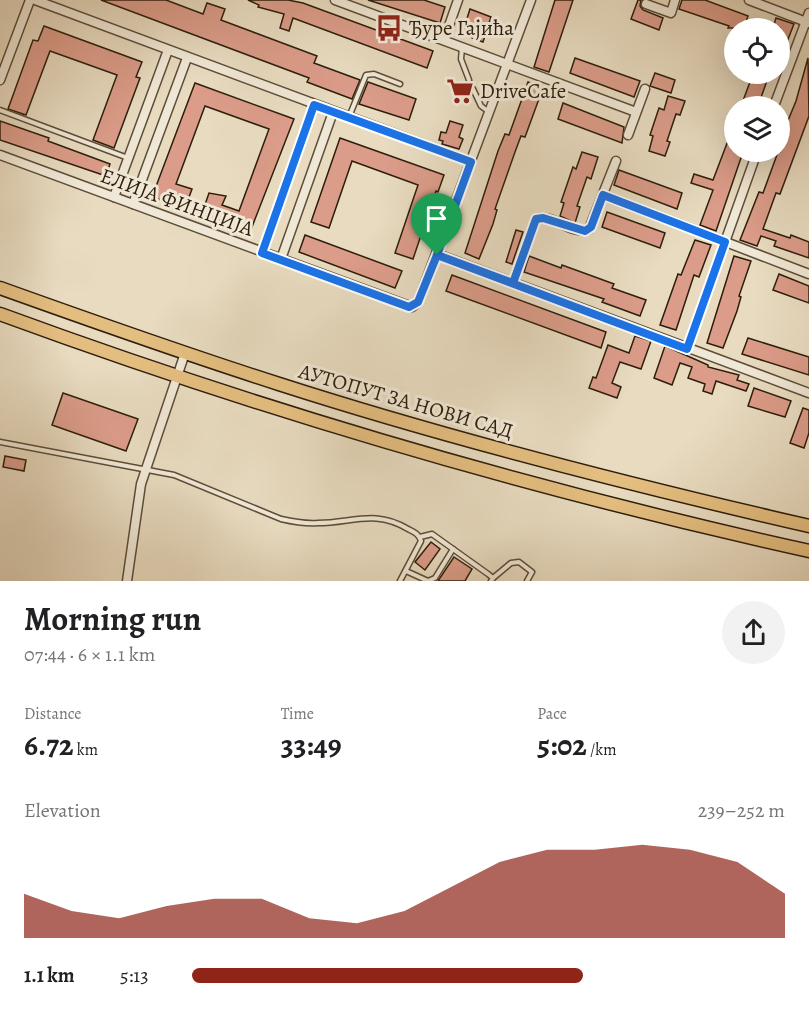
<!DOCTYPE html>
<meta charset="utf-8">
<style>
body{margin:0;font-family:Alegreya,serif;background:#f2f2f2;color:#202124;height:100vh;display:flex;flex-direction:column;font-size:22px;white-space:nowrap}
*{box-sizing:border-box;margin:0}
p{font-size:20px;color:#757577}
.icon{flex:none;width:33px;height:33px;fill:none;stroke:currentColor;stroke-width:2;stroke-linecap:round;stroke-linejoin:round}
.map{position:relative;height:581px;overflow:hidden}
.details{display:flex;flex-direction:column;background:#fff;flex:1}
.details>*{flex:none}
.tools{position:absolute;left:724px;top:18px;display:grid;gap:12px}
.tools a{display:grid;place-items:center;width:66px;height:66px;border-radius:50%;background:#fff;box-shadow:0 6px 24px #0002;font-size:30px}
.pin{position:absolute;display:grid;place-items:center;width:51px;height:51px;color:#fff;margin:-62px -26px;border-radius:50% 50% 50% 0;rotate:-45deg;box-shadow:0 0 6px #0007}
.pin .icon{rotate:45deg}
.round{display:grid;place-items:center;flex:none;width:63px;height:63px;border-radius:32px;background:#f2f2f2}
.headline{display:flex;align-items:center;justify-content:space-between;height:102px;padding:0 24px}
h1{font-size:33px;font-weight:600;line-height:45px}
.stats{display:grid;grid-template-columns:repeat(3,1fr);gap:9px;height:102px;padding:6px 24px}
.stats div{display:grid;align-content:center}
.stats b{font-size:30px;font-weight:600}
.stats small{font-size:16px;font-weight:400}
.stats p{font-size:16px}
.chart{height:168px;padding:12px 24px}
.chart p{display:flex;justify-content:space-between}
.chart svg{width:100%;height:108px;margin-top:6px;fill:#8f2418;opacity:.7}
ul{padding:0 24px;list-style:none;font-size:20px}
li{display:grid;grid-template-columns:96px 72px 1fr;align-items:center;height:45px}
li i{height:15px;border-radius:8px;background:#8f2418}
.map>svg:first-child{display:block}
.building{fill:#db9c89;stroke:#2d1e0c;stroke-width:1.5}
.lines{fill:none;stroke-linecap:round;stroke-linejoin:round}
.service-casing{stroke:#5c4d39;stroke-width:7}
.minor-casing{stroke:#5c4d39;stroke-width:11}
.primary-casing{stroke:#2d1e0c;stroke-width:15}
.service{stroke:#f0e8d6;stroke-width:4}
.minor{stroke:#f0e8d6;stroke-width:8}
.primary{stroke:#e4be80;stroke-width:12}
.route-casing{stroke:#fff;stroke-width:12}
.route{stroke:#1a73e8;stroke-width:8}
.labels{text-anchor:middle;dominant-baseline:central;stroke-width:6;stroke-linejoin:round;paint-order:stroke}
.poi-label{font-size:21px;fill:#2d1e0c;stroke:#f0e8d6;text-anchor:start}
.street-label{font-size:21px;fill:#2d1e0c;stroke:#f0e8d6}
</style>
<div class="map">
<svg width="809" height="581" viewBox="0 0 809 581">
<rect width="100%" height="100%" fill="#e8dbc0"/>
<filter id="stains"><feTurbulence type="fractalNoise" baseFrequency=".00333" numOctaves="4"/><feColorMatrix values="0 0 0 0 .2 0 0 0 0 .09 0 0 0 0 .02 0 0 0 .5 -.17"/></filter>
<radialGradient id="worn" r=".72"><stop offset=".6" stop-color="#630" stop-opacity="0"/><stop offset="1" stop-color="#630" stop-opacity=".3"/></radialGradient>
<g class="building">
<polygon points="101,0 166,0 203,14 207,3 225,9 221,20 317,56 314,63 360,80 352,99 307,82 309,78"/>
<polygon points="248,0 288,0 303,3 433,51 427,68 293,18 289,31 280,28 284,14 258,7 259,5"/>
<polygon points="368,0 424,0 445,7 440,23"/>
<polygon points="555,0 573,0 549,72 534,67"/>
<polygon points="638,0 641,0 640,6 643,10 663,18 659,30 631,19"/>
<polygon points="682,0 705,0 748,16 744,28 728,28 729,26 679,9"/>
<polygon points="470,9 491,17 483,42 462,34"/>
<polygon points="776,18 794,24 781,57 780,28 773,28"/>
<polygon points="44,26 142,62 136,77 140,78 114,148 93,140 117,75 50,51 26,115 8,109 33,40 38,41"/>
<polygon points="575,58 640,81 634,97 570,73"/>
<polygon points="808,58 809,116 780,194 776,193 763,229 790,238 791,235 809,242 809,258 774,246 776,241 761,236 757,246 740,240 759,192 763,193 778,152 780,152 780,140 796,101"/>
<polygon points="655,73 675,80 671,93 650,86"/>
<polygon points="753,74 769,75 758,106 741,106"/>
<polygon points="368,82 416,99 409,120 359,104"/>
<polygon points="528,82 543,88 525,137 521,136 515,152 495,209 497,210 493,224 479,259 465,253 498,151 505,134 509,135"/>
<polygon points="195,83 294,119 250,232 202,213 209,193 226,196 222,205 239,211 269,129 205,106 176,184 192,189 185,208 152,197"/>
<polygon points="668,96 685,101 680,115 676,114 667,141 670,142 665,156 649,151 653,136 650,135 659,108 664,110"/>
<polygon points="563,103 624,127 622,143 558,119"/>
<polygon points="0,121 49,138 48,141 110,164 106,176 0,140"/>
<polygon points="450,121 463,125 459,137 463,139 459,149 442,144 443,141 439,140 441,132 446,133"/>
<polygon points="734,125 735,152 743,152 716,231 700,225 713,190 691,183 694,174 713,180"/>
<polygon points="340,138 444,175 438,192 436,191 413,259 395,253 418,185 352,161 329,228 311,222"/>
<polygon points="582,152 598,157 591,179 587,177 577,206 580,207 575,223 560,216 564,203 561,202 573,167 576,169"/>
<polygon points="619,170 682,193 677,209 614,185"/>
<polygon points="607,212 665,233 660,248 602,227"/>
<polygon points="516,230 523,232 512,264 506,262"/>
<polygon points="305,235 402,271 395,288 299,252"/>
<polygon points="695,240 711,245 699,277 694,275 676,330 660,325 678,274 681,275"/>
<polygon points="529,256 561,268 562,265 614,284 612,288 646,300 640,316 602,302 604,299 524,272"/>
<polygon points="734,256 751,261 739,296 741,297 737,311 723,348 707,343"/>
<polygon points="779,274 809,286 809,303 773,290"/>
<polygon points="452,275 606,332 601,348 446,291"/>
<polygon points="635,336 651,341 641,369 620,362 612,383 621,387 617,398 589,388 593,377 596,378 608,345 629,353"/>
<polygon points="748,338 809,357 809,375 742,354"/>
<polygon points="665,346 708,365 708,367 739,375 737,380 749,384 746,391 716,381 712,394 703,391 705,384 688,378 692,367 680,363 672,385 654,378"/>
<polygon points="754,388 791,401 785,417 748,406"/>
<polygon points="63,393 138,419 126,451 52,425"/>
<polygon points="803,408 809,410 809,433 804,448 790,443"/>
<polygon points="5,456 26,460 24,471 3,467"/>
<polygon points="431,542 440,549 425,570 415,562"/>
<polygon points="454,557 472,569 465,581 438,581"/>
</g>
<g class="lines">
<defs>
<g id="service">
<polyline points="462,48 461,59 469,80"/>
<polyline points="473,89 481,106 489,112"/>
<polyline points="0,110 128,158"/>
<polyline points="349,117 366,75 374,74 400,84"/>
<path d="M0,442l174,33 107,44c13,3 24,5 37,4 34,0 57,-14 90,6 6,3 11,5 13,12l-21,40"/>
<polyline points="420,537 432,534 488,574 493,578 491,581"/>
<polyline points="406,571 428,581 435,578 453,549"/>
<polyline points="493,578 511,563 519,562 532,572 527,581"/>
</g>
<g id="minor">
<polyline points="35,0 471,162"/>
<polyline points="335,0 636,112"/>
<polyline points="749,0 809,23"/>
<polyline points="646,4 671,13 675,0"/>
<polyline points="444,40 458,0"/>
<polyline points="0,80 30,0"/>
<polyline points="774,106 809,13"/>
<polyline points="628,135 645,89"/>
<polyline points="0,155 412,307 418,302 531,0"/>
<polyline points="603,195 809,274"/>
<polyline points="114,197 168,50"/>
<polyline points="133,204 187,58"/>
<polyline points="262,253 314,105"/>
<polyline points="437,254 809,393"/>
<polyline points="281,259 333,112"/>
<path d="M513,283l23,-64c17,-6 35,17 53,10l27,-68"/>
<polyline points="687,349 757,152"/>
<polyline points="127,581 141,484 185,353"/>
</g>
<g id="primary">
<path d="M0,288c92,33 185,66 279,96 174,56 352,101 530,142"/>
<path d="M0,314c264,97 534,176 809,237"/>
</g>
</defs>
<use href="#service" class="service-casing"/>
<use href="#minor" class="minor-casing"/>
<use href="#primary" class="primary-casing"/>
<use href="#service" class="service"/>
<use href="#minor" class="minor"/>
<use href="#primary" class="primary"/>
</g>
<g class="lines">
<defs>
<polyline id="route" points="437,255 418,302 409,307 262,253 314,105 471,162 437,255 513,283 536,219 543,218 585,231 591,227 603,195 725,242 687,349 437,255"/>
</defs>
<use href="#route" class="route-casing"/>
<use href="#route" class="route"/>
</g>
<defs>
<symbol id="bus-bare" viewBox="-9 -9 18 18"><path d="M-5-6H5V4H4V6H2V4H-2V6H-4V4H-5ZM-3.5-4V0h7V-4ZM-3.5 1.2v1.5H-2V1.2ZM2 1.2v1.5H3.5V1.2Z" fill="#8f2418" stroke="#f0e8d6" stroke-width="2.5" paint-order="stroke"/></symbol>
<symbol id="supermarket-bare" viewBox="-9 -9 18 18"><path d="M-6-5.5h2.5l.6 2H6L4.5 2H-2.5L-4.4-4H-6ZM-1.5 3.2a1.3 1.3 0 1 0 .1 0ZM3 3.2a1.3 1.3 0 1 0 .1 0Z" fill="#8f2418" stroke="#f0e8d6" stroke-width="2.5" paint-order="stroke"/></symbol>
</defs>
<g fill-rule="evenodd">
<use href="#bus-bare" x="370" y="9" width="38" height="38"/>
<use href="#supermarket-bare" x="441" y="72" width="38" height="38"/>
</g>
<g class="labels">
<g class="poi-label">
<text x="409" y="28">Ђуре Гајића</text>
<text x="480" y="91">DriveCafe</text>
</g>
<g class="street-label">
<text transform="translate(177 202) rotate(20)">ЕЛИЈА ФИНЦИЈА</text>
<text transform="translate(406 401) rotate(16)">АУТОПУТ ЗА НОВИ САД</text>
</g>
</g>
<rect width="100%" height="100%" filter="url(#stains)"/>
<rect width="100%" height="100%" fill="url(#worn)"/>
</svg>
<div class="tools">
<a><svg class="icon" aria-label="locate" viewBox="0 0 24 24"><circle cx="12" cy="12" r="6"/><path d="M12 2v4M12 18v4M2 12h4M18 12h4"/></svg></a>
<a><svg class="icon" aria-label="layers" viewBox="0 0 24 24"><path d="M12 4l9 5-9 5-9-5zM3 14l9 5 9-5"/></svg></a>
</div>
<div class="pin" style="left:437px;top:255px;background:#1e9e55"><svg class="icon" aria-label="arrive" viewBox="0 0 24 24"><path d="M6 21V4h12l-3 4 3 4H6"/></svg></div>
</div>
<section class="details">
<div class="headline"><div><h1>Morning run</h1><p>07:44 · 6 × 1.1 km</p></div><a class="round"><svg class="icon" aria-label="share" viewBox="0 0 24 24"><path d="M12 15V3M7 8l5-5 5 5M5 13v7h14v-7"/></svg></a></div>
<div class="stats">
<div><p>Distance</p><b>6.72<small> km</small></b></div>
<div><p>Time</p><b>33:49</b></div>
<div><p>Pace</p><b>5:02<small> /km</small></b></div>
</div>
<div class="chart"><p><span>Elevation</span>239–252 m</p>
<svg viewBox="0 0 160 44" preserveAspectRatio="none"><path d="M0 44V26L10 33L20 36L30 31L40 28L50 28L60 36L70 38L80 33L90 23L100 13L110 8L120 8L130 6L140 8L150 13L160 26V44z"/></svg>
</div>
<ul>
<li><b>1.1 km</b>5:13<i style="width:66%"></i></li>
</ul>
</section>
